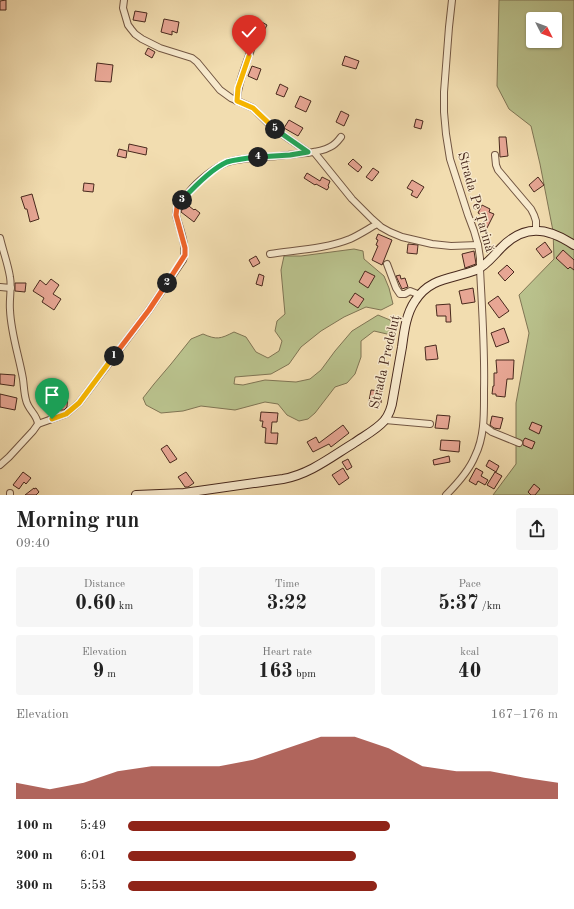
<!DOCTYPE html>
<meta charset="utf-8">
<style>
body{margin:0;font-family:"Old Standard TT",serif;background:#f6f6f6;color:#222;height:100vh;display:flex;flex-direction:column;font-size:15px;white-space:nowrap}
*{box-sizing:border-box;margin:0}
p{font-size:13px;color:#767676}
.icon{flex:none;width:22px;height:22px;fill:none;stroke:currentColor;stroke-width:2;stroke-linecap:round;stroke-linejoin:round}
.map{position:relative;height:495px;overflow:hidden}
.drawer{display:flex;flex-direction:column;background:#fff;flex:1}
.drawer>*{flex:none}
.needle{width:26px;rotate:132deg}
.fabs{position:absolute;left:526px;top:12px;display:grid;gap:8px}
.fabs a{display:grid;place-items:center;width:36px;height:36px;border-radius:4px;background:#fff;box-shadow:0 1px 3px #0004;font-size:20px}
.pin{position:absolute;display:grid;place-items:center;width:34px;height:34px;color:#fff;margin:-41px -17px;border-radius:50% 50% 50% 0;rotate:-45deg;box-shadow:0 0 4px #0007}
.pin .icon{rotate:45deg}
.km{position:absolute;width:20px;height:20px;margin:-10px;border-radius:50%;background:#222;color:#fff;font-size:11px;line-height:20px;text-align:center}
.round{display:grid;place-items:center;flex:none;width:42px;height:42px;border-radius:4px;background:#f6f6f6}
.head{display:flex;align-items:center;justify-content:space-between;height:68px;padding:0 16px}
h1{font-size:22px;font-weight:700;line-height:30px}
.metrics{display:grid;grid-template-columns:repeat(3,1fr);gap:6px;height:68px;padding:4px 16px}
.metrics div{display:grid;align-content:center;border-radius:4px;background:#f6f6f6;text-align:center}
.metrics b{font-size:20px;font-weight:700}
.metrics small{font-size:11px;font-weight:400}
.metrics p{font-size:11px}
.chart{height:112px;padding:8px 16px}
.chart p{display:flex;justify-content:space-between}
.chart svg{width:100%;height:72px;margin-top:4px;fill:#8f2418;opacity:.7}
ul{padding:0 16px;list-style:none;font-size:13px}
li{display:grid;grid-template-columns:64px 48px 1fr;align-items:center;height:30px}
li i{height:10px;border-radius:5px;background:#8f2418}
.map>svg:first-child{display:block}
.green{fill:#b9c18c;stroke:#807554;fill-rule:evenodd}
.building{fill:#e7a694;stroke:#48291d}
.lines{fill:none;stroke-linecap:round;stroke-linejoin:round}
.street-casing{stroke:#725642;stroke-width:8}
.secondary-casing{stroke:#48291d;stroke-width:10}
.street{stroke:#f7e9cc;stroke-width:6}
.secondary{stroke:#f7e9cc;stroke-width:8}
.split-1-casing{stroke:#fff;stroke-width:8}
.split-2-casing{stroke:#fff;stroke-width:8}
.split-3-casing{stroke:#fff;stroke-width:8}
.split-4-casing{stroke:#fff;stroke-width:8}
.split-5-casing{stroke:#fff;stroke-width:8}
.split-6-casing{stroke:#fff;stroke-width:8}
.split-1{stroke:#f5b400;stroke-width:5}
.split-2{stroke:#f0652b;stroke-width:5}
.split-3{stroke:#f0652b;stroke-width:5}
.split-4{stroke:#22a559;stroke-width:5}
.split-5{stroke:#22a559;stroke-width:5}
.split-6{stroke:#f5b400;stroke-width:5}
.labels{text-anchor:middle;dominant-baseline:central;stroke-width:3;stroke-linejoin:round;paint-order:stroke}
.street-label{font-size:14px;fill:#48291d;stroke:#f7e9cc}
</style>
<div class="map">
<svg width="574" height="495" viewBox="0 0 574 495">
<rect width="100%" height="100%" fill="#f2ddb0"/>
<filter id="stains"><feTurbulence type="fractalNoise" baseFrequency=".005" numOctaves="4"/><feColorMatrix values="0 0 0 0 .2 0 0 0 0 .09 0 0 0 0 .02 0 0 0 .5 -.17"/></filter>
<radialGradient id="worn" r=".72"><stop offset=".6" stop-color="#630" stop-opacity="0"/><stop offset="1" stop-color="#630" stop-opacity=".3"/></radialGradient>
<g class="green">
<path d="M499,0h75v495h-81l23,-31v-61l13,-70 -10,-38 35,-36 -1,-28 -13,-67 -9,-38 -22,-17 -12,-23zM533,19h22v22h-22z"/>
<path d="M354,249l9,2 1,8 20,17 5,12 4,16 -12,6 -15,-3 -22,10 -23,14 -20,16 -12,17 -18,10 -36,3 -1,7 9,1 22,-5 31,2 14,-3 11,-9 14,-19 17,-20 26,-16 12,5 3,8 -2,4 -4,2 -13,-3 -13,10v16l-6,17 -8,9 -12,4 -20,26 -7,6 -9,2 -12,-6 -9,-11 -13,-2 -30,8 -34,-4 -18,5 -22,2 -15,-8 -3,-7 11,-14 17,-20 20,-25 12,-5c14,6 17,5 31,-2l12,5 10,15 12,6 11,-7 3,-10 -7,-10 2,-10 8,-7 -4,-44 3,-14h17z"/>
</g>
<g class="building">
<polygon points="6,0 6,10 0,10 0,1"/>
<polygon points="135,11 147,13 145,22 133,20"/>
<polygon points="164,19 179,22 177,33 172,31 172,35 161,32"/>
<polygon points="256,21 259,23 260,21 267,25 262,35 254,31 252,39 250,40 248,44 244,43 247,33 249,33"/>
<polygon points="148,48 155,52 152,58 145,54"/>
<polygon points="345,56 359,61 356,69 342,65"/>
<polygon points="97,63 113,65 111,82 95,81"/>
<polygon points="252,66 261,69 257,80 248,76"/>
<polygon points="280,84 288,88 284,97 276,94"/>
<polygon points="300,96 311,101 306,112 295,107"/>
<polygon points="341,111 349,115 344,126 336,122"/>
<polygon points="416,119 423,121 421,129 414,127"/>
<polygon points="289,120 303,128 298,136 284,128"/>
<polygon points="499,137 506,137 508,156 500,157"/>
<polygon points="129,144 147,148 146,155 128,151"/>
<polygon points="119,149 127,151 126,158 117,156"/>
<polygon points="353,159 362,167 358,172 348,164"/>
<polygon points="373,168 379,172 372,181 366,177"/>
<polygon points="307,173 320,181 322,177 330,181 328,186 329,187 327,190 316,184 315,185 304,178"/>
<polygon points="538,177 544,185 534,192 529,185"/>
<polygon points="412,180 424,187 417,198 411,195 413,191 407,188"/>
<polygon points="84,183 94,184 93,192 83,191"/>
<polygon points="32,194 39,219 30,222 27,209 25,209 21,197"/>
<polygon points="185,203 194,210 195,209 200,213 194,222 181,212"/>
<polygon points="482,205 490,209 489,212 494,214 486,230 480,227 485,217 478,213"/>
<polygon points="378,234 392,240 382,265 372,260 378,246 376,245 378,240 376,239"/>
<polygon points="545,242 552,252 543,258 536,249"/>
<polygon points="408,244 418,245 417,254 407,253"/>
<polygon points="563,250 574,260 574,270 570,267 568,269 556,258"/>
<polygon points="474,251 476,264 465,268 462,254"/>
<polygon points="256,256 260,263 253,267 249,260"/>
<polygon points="507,265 514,272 505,281 498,273"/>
<polygon points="365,271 375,276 368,288 359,282"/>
<polygon points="259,274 264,276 262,286 256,284"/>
<polygon points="400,275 401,279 405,278 408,287 402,289 396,276"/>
<polygon points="51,279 59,285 53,294 61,299 54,310 42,302 44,298 33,291 40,280 46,285"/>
<polygon points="15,283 26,283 25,292 15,291"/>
<polygon points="473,288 475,302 462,304 459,291"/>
<polygon points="355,293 364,299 358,308 349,302"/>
<polygon points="498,296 509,311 499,318 488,303"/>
<polygon points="450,304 451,322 446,322 446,316 437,316 436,305"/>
<polygon points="504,328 509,342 496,347 491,333"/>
<polygon points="436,345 438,359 426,360 425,347"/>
<polygon points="496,360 514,360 513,379 507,379 505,397 496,396 496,394 492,394 493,386 494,386 494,373 497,373"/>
<polygon points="0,374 15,375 14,386 0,384"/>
<polygon points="371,390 382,391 381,403 369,401"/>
<polygon points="61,393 68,393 67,407 64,410 60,410 60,408 42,408 43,396 61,397"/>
<polygon points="0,394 17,398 15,410 0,407"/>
<polygon points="261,412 278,413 277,422 272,422 271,433 278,433 277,444 265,443 266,428 262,427 263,421 260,421"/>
<polygon points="437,415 450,416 448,429 435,428"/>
<polygon points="492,416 503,418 500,429 494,428 490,425"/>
<polygon points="532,422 542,426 539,434 529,429"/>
<polygon points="343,425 349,433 331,447 329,444 313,452 307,442 316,437 319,443"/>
<polygon points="525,438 535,442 532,449 523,445 523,441"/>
<polygon points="441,440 460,441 459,452 440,450"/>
<polygon points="167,445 177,459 170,463 161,449"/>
<polygon points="449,456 450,462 434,465 433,460"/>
<polygon points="348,459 352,467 347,470 342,462"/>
<polygon points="489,460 499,466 496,472 486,466"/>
<polygon points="343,468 349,478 339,485 332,475"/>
<polygon points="476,468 483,472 481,476 488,480 485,485 478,481 476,485 469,481"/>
<polygon points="23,472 31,478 26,484 24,482 19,489 13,485"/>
<polygon points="186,472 194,483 188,487 185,487 178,477"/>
<polygon points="495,472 502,476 494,489 487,485"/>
<polygon points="534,484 540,489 535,495 531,495 528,492"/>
<polygon points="34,488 34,489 36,488 39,492 36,495 25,495"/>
</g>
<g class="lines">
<defs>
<g id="street">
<polyline points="124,0 123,8 128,25 131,29 135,34 142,39 160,48 192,58 197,62 220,90 231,98 253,108 273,128 308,152"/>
<path d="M237,101c0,-18 11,-40 16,-58"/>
<polyline points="314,152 352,199 372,219 381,227 390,232 402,237 432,244 451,246 478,245"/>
<polyline points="495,155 496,165 498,170 531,209 534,215 536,221 536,230"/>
<path d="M0,238c3,13 8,26 10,39 2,11 -1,22 0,33 1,24 9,46 13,69 1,7 1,14 3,21 2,10 11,14 12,24l-5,7 -24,26 -9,8"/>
<path d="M270,254c26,-4 55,-5 80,-15 9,-4 18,-10 27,-15"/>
<polyline points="387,264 396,288 400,294 405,294 410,291 420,295"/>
<polyline points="0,287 11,288"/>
<polyline points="385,420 430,424"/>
<path d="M38,424l28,-10 13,-11 70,-93 34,-50c5,-13 -4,-33 -7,-45 0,-10 7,-16 13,-23 8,-10 27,-26 39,-30 12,-4 26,-4 39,-5 13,-1 26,-3 40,-4 8,-1 16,-2 23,-6 5,-2 8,-6 11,-10"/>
<polyline points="484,426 492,432 519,443"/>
<polyline points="10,493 10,495"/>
<path d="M446,495c11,-11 23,-24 29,-39 10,-20 9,-44 9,-66 1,-40 -2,-81 -4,-121v-11l-2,-13 -4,-14 -6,-16 -18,-56 -4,-25 -2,-22v-20l5,-65 3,-27"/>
</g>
<path id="secondary" d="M136,495l48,-2 99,-14c27,-5 48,-22 71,-36 10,-7 22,-13 30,-22 5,-6 8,-15 9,-23 3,-17 6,-34 9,-51 2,-15 4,-33 13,-46 15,-24 38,-22 61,-31 10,-4 17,-14 25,-22 23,-24 46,-21 73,-3"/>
</defs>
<use href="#street" class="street-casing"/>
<use href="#secondary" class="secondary-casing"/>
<use href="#street" class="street"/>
<use href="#secondary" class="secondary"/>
</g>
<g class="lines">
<defs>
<polyline id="split-1" points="52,419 66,414 79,403 114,356"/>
<polyline id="split-2" points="114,356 149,310 167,283"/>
<polyline id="split-3" points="167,283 185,255 185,248 176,215 177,207 182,200"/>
<path id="split-4" d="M182,200c12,-13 29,-31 45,-38 10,-3 21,-4 31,-5"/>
<polyline id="split-5" points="258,157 290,155 308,152 275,129"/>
<polyline id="split-6" points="249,56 238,88 237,101 253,108 275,129"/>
</defs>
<use href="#split-1" class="split-1-casing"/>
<use href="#split-2" class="split-2-casing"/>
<use href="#split-3" class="split-3-casing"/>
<use href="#split-4" class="split-4-casing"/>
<use href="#split-5" class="split-5-casing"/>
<use href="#split-6" class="split-6-casing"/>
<use href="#split-1" class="split-1"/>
<use href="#split-2" class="split-2"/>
<use href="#split-3" class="split-3"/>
<use href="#split-4" class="split-4"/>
<use href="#split-5" class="split-5"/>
<use href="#split-6" class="split-6"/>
</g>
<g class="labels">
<g class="street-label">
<text transform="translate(476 202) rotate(74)">Strada Pe Țarină</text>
<text transform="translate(385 362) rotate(-77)">Strada Predeluț</text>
</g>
</g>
<rect width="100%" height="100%" filter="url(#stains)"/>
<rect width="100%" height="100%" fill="url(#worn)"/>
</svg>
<div class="fabs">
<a><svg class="needle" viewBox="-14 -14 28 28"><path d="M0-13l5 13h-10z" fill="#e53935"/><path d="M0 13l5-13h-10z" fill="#767676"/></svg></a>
</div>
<div class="pin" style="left:52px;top:419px;background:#1e9e55"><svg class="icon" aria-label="arrive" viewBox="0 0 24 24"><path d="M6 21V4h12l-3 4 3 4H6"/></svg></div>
<div class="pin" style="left:249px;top:56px;background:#d93025"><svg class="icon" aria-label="check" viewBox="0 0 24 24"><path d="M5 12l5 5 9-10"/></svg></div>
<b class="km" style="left:114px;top:356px">1</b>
<b class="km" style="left:167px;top:283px">2</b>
<b class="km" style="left:182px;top:200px">3</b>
<b class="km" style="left:258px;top:157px">4</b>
<b class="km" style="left:275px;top:129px">5</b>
</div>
<section class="drawer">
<div class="head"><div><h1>Morning run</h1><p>09:40</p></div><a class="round"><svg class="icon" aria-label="share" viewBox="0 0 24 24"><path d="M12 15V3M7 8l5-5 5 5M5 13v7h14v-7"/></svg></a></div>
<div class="metrics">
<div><p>Distance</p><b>0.60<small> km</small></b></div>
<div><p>Time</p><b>3:22</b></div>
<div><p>Pace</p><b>5:37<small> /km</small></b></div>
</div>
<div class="metrics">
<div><p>Elevation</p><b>9<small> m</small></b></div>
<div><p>Heart rate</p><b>163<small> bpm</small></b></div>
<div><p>kcal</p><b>40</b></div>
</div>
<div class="chart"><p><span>Elevation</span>167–176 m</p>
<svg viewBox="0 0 160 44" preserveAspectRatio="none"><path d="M0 44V34L10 38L20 34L30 27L40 24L50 24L60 24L70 20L80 13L90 6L100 6L110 13L120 24L130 27L140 27L150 31L160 34V44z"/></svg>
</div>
<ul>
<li><b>100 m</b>5:49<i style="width:61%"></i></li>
<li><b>200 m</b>6:01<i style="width:53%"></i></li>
<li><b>300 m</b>5:53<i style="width:58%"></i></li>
</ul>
</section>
